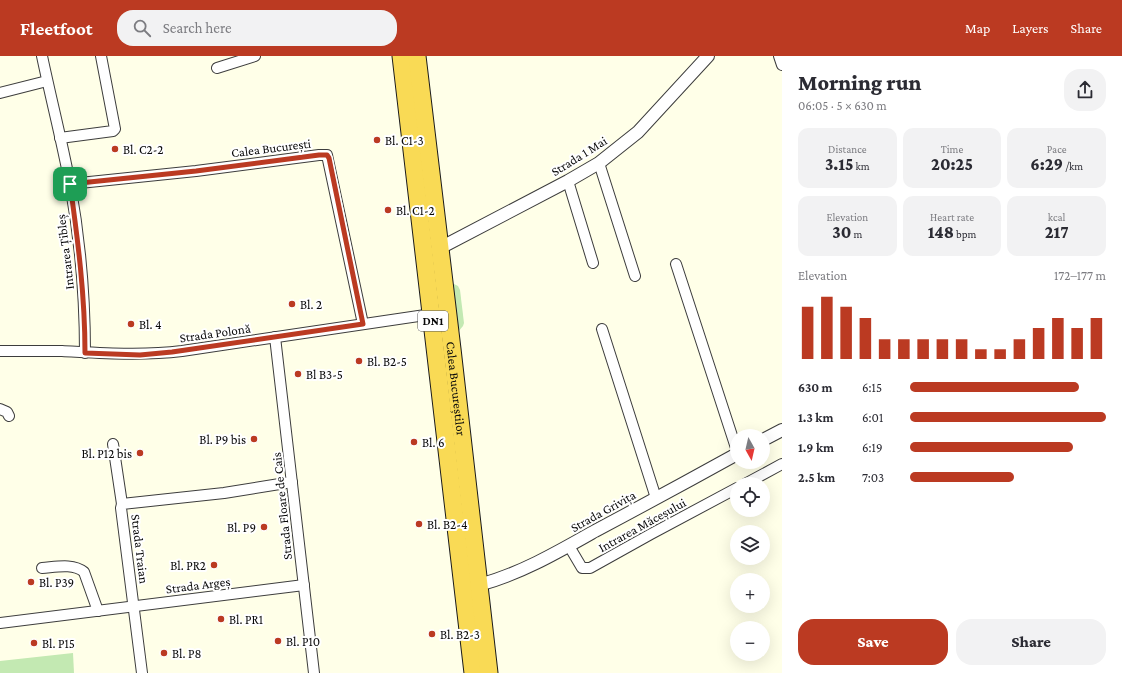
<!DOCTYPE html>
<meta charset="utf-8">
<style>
body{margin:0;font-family:"Crimson Pro",serif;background:#f2f2f3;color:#2b2b33;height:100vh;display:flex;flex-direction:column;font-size:15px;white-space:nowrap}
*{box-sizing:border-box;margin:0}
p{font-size:13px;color:#7c7c81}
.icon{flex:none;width:22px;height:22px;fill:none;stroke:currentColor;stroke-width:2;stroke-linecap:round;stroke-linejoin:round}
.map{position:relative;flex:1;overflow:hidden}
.panel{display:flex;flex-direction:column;background:#fff;width:340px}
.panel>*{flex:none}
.needle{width:26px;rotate:172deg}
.controls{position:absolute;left:730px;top:373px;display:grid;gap:8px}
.controls a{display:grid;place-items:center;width:40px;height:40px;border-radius:50%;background:#fff;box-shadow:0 4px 16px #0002;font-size:20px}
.pin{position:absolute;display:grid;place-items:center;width:34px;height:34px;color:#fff;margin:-17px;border-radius:8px;box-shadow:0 2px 6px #0006}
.round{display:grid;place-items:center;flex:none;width:42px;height:42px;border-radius:16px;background:#f2f2f3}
.summary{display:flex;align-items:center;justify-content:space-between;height:68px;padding:0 16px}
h1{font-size:22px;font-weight:800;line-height:30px}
.stats{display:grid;grid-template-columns:repeat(3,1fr);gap:6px;height:68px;padding:4px 16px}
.stats div{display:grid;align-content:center;border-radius:10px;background:#f2f2f3;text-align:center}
.stats b{font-size:17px;font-weight:800}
.stats small{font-size:11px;font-weight:400}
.stats p{font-size:11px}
.chart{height:112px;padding:8px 16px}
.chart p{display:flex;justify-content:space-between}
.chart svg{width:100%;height:72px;margin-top:4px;stroke:#bb3a22;stroke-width:6}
.cta{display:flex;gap:8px;margin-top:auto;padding:8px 16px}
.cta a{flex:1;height:46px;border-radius:16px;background:#bb3a22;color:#fff;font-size:16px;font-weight:800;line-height:46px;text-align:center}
.cta a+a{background:#f2f2f3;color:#2b2b33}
ul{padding:0 16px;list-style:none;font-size:13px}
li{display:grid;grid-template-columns:64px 48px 1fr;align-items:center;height:30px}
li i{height:10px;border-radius:5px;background:#bb3a22}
header{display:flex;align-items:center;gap:24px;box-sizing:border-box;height:56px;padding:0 20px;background:#bb3a22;color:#fff}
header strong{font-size:19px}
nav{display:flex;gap:22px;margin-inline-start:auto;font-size:14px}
.search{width:280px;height:36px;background:#f2f2f3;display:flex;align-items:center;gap:10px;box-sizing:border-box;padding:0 14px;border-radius:16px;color:#7c7c81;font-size:15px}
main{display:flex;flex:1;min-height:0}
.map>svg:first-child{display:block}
.green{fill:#c3e9b2}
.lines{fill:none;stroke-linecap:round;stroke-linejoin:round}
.minor-casing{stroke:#3d3d3d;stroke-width:12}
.tertiary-casing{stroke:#3d3d3d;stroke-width:14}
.trunk-casing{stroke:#1b1b1b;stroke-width:19}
.minor{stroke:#fff;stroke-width:10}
.tertiary{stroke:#fff;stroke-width:12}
.trunk{stroke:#f9da55;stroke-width:17}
.route-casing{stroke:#fff;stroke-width:8}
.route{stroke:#bb3a22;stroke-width:5}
.poi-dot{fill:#bb3a22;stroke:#fff;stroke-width:1.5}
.labels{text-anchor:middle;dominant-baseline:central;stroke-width:4;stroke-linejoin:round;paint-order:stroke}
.shield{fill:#fff;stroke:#545454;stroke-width:1}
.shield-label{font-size:12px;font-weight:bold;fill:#0a0a0a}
.poi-label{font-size:13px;fill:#0a0a0a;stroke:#fff;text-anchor:start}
.street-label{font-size:13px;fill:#0a0a0a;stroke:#fff}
</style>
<header>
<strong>Fleetfoot</strong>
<div class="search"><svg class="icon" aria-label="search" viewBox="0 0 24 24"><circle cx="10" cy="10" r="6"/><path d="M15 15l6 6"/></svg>Search here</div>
<nav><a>Map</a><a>Layers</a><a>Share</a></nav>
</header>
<main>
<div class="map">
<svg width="782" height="617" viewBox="0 0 782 617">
<rect width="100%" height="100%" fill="#ffffe8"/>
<g class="green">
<polygon points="452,227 458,230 460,234 464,267 463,270 458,276"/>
<polygon points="73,597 74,617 0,617 0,605"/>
</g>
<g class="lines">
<defs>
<g id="minor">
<path d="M42,0c9,43 20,85 28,128 10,55 15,112 15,169"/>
<polyline points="779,0 782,9"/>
<polyline points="217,12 255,0"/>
<polyline points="0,37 47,25"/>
<polyline points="60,82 113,75 115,73 101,0"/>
<polyline points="599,107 635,220"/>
<polyline points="568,125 593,207"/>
<polyline points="70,128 196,115 319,99 327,99 363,268"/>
<polyline points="676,208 737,395"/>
<polyline points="602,273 656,442"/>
<polyline points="275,281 314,617"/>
<path d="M0,295c21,0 41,0 62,0 40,2 79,5 120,0l250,-37"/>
<polyline points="0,353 7,356 9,360"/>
<polyline points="113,388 122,448"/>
<polyline points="745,428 782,408"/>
<polyline points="569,490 582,512 590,512 651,478 737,432"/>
<path d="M42,512c14,-1 31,-5 42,4l14,39"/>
<polyline points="0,567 304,529"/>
<polyline points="142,617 121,452 122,448 224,437 292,426"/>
</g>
<g id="tertiary">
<polyline points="440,192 568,125 599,107 638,76 708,0"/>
<polyline points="763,384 782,374"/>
<path d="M479,529c41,-11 79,-33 116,-54 47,-25 95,-51 142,-77"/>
</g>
<g id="trunk">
<polyline points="401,0 473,617"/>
<path id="s1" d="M417,0l35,293 37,324"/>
</g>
</defs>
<use href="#minor" class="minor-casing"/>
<use href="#tertiary" class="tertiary-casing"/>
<use href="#trunk" class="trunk-casing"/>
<use href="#minor" class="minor"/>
<use href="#tertiary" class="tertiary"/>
<use href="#trunk" class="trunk"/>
</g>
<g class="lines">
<defs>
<path id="route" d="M319,99h8l2,3 34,166 -191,28 -32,3 -55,-2c0,-57 -7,-112 -15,-169l126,-13z"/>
</defs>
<use href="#route" class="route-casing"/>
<use href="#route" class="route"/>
</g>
<g class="poi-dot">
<circle cx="377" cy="84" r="4"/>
<circle cx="115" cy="93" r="4"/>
<circle cx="388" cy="154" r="4"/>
<circle cx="292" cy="248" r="4"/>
<circle cx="131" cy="268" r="4"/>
<circle cx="359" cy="305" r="4"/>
<circle cx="298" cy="318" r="4"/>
<circle cx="254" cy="383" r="4"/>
<circle cx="414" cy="386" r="4"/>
<circle cx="140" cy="397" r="4"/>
<circle cx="419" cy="468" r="4"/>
<circle cx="264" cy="471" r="4"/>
<circle cx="214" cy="509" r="4"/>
<circle cx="31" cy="526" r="4"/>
<circle cx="221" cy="563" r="4"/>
<circle cx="432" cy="578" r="4"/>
<circle cx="278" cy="585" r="4"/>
<circle cx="34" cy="587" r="4"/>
<circle cx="164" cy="597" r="4"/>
</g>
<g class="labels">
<rect class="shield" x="418" y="255" width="30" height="20" rx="3"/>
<g class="shield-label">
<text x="433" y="265">DN1</text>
</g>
<g class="poi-label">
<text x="385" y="84">Bl. C1-3</text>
<text x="123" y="93">Bl. C2-2</text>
<text x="396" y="154">Bl. C1-2</text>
<text x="300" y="248">Bl. 2</text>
<text x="139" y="268">Bl. 4</text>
<text x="367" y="305">Bl. B2-5</text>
<text x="306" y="318">Bl B3-5</text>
<text x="246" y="383" text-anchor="end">Bl. P9 bis</text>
<text x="422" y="386">Bl. 6</text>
<text x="132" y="397" text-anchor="end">Bl. P12 bis</text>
<text x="427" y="468">Bl. B2-4</text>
<text x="256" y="471" text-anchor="end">Bl. P9</text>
<text x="206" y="509" text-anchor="end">Bl. PR2</text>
<text x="39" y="526">Bl. P39</text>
<text x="229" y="563">Bl. PR1</text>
<text x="440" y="578">Bl. B2-3</text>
<text x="286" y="585">Bl. P10</text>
<text x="42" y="587">Bl. P15</text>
<text x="172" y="597">Bl. P8</text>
</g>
<g class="street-label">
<text transform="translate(271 92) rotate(-7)">Calea București</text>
<text transform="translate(579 100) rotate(-32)">Strada 1 Mai</text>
<text transform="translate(65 196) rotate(-97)">Intrarea Țibleș</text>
<text transform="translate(215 277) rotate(-8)">Strada Polonă</text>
<text stroke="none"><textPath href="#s1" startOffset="335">Calea Bucureștilor</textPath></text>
<text transform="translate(282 450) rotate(-96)">Strada Floare de Cais</text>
<text transform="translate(603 455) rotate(-29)">Strada Grivița</text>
<text transform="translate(642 469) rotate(-29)">Intrarea Măceșului</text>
<text transform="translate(140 493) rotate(83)">Strada Traian</text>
<text transform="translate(198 529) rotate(-7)">Strada Argeș</text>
</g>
</g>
</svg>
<div class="controls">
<a><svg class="needle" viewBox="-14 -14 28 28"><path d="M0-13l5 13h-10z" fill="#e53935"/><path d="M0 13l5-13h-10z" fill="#7c7c81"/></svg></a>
<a><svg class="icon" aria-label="locate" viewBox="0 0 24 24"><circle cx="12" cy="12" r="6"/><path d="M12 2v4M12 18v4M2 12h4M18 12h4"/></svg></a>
<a><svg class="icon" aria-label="layers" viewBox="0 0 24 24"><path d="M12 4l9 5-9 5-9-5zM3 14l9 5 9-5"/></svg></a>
<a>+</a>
<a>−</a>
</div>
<div class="pin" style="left:70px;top:128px;background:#1e9e55"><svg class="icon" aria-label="arrive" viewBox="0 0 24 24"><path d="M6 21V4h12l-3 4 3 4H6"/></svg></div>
</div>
<section class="panel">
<div class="summary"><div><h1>Morning run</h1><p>06:05 · 5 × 630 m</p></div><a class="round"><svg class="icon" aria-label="share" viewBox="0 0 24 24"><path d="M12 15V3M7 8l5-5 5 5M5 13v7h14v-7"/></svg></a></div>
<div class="stats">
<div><p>Distance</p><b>3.15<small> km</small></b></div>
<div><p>Time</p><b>20:25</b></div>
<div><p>Pace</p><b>6:29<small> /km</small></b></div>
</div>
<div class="stats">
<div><p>Elevation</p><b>30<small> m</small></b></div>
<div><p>Heart rate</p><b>148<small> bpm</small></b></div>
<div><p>kcal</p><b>217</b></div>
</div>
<div class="chart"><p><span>Elevation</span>172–177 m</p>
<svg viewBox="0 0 160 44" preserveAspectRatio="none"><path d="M5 44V12M15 44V6M25 44V12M35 44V19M45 44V32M55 44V32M65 44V32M75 44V32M85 44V32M95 44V38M105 44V38M115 44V32M125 44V25M135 44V19M145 44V25M155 44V19"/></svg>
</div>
<ul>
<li><b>630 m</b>6:15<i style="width:86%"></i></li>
<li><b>1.3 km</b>6:01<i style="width:100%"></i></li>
<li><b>1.9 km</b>6:19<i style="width:83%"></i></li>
<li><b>2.5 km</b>7:03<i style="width:53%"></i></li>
</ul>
<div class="cta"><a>Save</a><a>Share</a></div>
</section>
</main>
